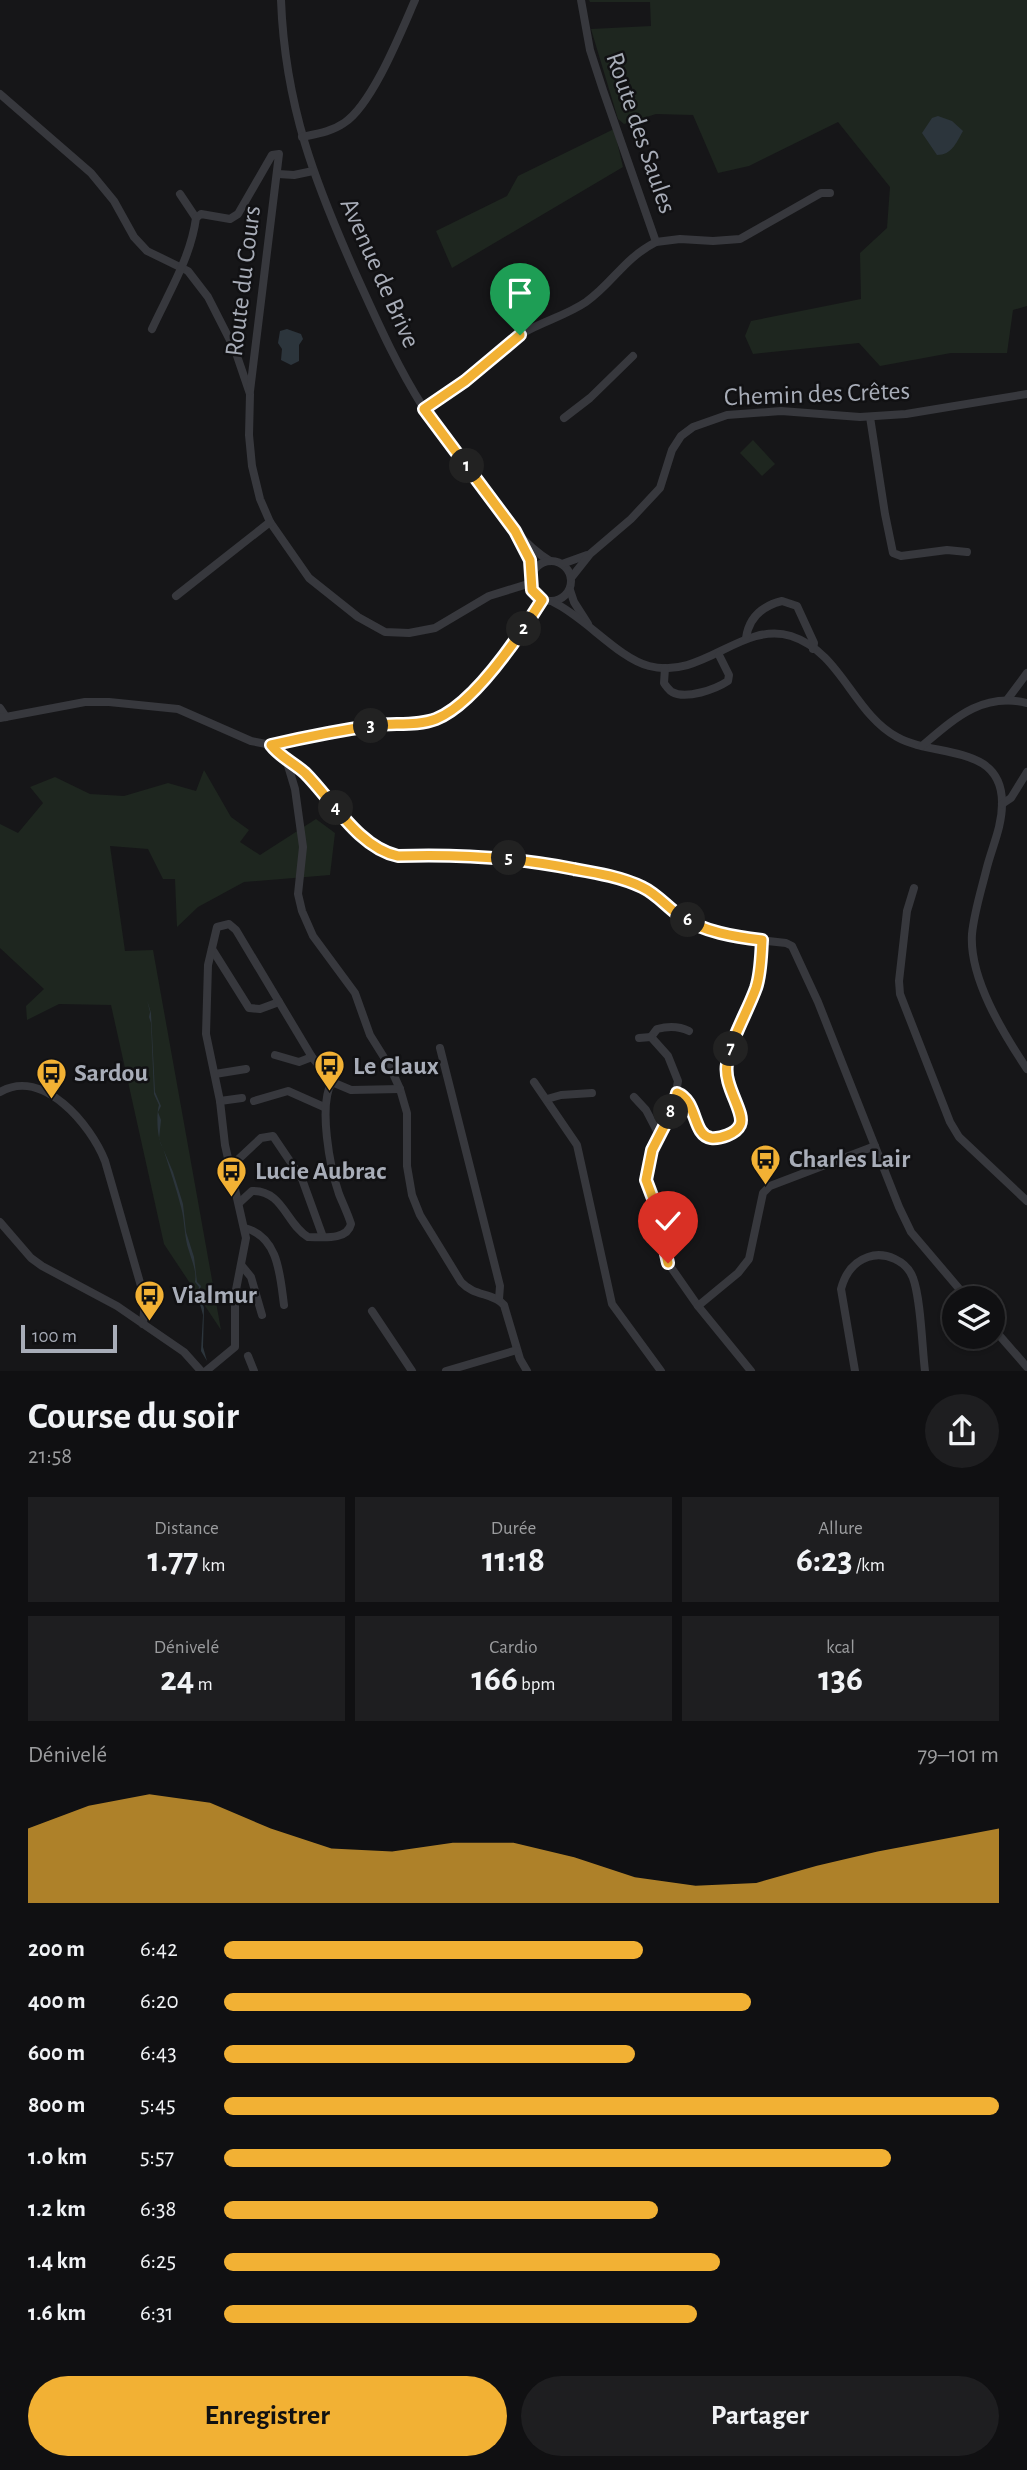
<!DOCTYPE html>
<html lang="fr">
<meta charset="utf-8">
<style>
body{margin:0;font-family:"Alegreya Sans",sans-serif;background:#1e1e20;color:#f1f3f6;height:100vh;display:flex;flex-direction:column;font-size:26px;white-space:nowrap}
*{box-sizing:border-box;margin:0}
p{font-size:23px;color:#9c9d9f}
.icon{flex:none;width:38px;height:38px;fill:none;stroke:currentColor;stroke-width:2;stroke-linecap:round;stroke-linejoin:round}
.map{position:relative;height:1371px;overflow:hidden}
.side{display:flex;flex-direction:column;background:#101012;flex:1}
.side>*{flex:none}
.buttons{position:absolute;left:942px;top:1286px;display:grid;gap:14px}
.buttons a{display:grid;place-items:center;width:63px;height:63px;border-radius:50%;background:#101012;box-shadow:0 2px 5px #0004,0 0 0 2px #303032;font-size:35px}
.scale{position:absolute;left:21px;bottom:18px;width:96px;box-sizing:border-box;padding-left:7px;border:4px solid #a8adb8;border-top:0;font-size:19px;line-height:24px;white-space:nowrap;color:#a8adb8;-webkit-text-stroke:5px #111113;paint-order:stroke}
.pin{position:absolute;display:grid;place-items:center;width:60px;height:60px;color:#fff;margin:-72px -30px;border-radius:50% 50% 50% 0;rotate:-45deg;box-shadow:0 0 7px #0007}
.pin .icon{rotate:45deg}
.km{position:absolute;width:35px;height:35px;margin:-18px;border-radius:50%;background:#222;color:#fff;font-size:19px;line-height:35px;text-align:center}
.round{display:grid;place-items:center;flex:none;width:74px;height:74px;border-radius:37px;background:#1e1e20}
.summary{display:flex;align-items:center;justify-content:space-between;height:119px;padding:0 28px}
h1{font-size:38px;font-weight:600;line-height:52px}
.figures{display:grid;grid-template-columns:repeat(3,1fr);gap:10px;height:119px;padding:7px 28px}
.figures div{display:grid;align-content:center;border-radius:0px;background:#1e1e20;text-align:center}
.figures b{font-size:35px;font-weight:600}
.figures small{font-size:19px;font-weight:400}
.figures p{font-size:19px}
.chart{height:196px;padding:14px 28px}
.chart p{display:flex;justify-content:space-between}
.chart svg{width:100%;height:126px;margin-top:7px;fill:#f2b134;opacity:.7}
.primary-button{display:flex;gap:14px;margin-top:auto;padding:14px 28px}
.primary-button a{flex:1;height:80px;border-radius:42px;background:#f2b134;color:#111;font-size:28px;font-weight:600;line-height:80px;text-align:center}
.primary-button a+a{background:#1e1e20;color:#f1f3f6}
ul{padding:0 28px;list-style:none;font-size:23px}
li{display:grid;grid-template-columns:112px 84px 1fr;align-items:center;height:52px}
li i{height:18px;border-radius:9px;background:#f2b134}
.map>svg:first-child{display:block}
.green{fill:#1e261f}
.water{fill:#2c353c}
.lines{fill:none;stroke-linecap:round;stroke-linejoin:round}
.minor{stroke:#37383d;stroke-width:8}
.route-casing{stroke:#fff;stroke-width:14}
.route{stroke:#f2b134;stroke-width:9}
.labels{text-anchor:middle;dominant-baseline:central;stroke-width:5;stroke-linejoin:round;paint-order:stroke}
.street-label{font-size:26px;fill:#a8adb8;stroke:#111113}
.poi-label{font-size:26px;font-weight:bold;fill:#a8adb8;stroke:#111113;text-anchor:start}
</style>
<div class="map">
<svg width="1027" height="1371" viewBox="0 0 1027 1371">
<rect width="100%" height="100%" fill="#161618"/>
<g class="green">
<polygon points="589,0 1027,0 1027,306 1013,310 1007,353 951,353 880,366 859,343 753,354 745,336 751,321 861,299 860,253 887,228 890,187 838,122 749,166 718,173 693,115 656,114 624,124 618,119 591,29 651,26 650,2 590,2"/>
<polygon points="614,129 623,167 452,268 436,231 507,196 518,176"/>
<polygon points="753,440 775,464 762,476 740,453"/>
<polygon points="204,770 231,817 249,830 240,842 260,855 316,819 335,833 330,875 244,882 198,907 177,927 175,879 163,879 148,849 110,846 125,951 153,950 221,1330 164,1244 111,1005 59,1004 27,1020 26,1006 44,989 0,948 0,824 18,833 43,803 30,787 55,777 90,794 124,796 168,783 196,791"/>
</g>
<g class="water">
<path d="M938,116l14,5 11,10c-7,12 -11,24 -26,24l-15,-22 10,-15z"/>
<polygon points="287,329 301,334 303,339 299,345 299,361 291,365 281,360 282,349 278,343 280,331"/>
<path d="M147,1000l4,13 4,79 6,14 -3,6 3,8 -2,19 14,33 10,32 3,28 8,25 3,25 4,4 -2,6 5,16 -1,39 4,14 -6,-10 2,-36 -6,-22 2,-6 -4,-5c2,-10 -3,-21 -6,-31 -5,-14 -4,-30 -8,-44 -5,-20 -12,-40 -18,-59 -6,-8 -7,-34 -4,-43l-5,-11 -3,-71 -2,-6 1,-5z"/>
</g>
<g class="lines">
<g class="minor">
<path d="M281,0c4,106 34,183 77,279 20,44 39,87 65,128 15,23 33,45 50,68 23,30 44,66 77,86"/>
<polyline points="0,94 91,173 114,201 134,237 147,251 188,271 208,297 235,350 250,394 249,435 252,466 260,499 270,522 309,578 358,617 385,632 409,633 435,628 489,596 531,583"/>
<path d="M302,137c14,-3 29,-5 42,-14 28,-18 57,-91 71,-123"/>
<polyline points="278,174 294,175 313,171"/>
<polyline points="180,194 196,218"/>
<polyline points="656,242 680,239 713,241 740,239 821,193 830,193"/>
<path d="M152,329c16,-35 39,-72 44,-111l5,-4 29,5 8,-5 34,-59 7,-1 -29,237"/>
<path d="M424,409c13,-10 27,-18 40,-28 20,-15 37,-35 59,-48 21,-12 44,-18 63,-31 27,-19 37,-43 70,-60l-53,-152 -13,-40 -9,-50"/>
<polyline points="870,417 885,514 893,553 901,556 947,550 967,552"/>
<polyline points="564,418 590,398 633,356"/>
<polyline points="520,540 530,560 532,573"/>
<circle cx="551" cy="581" r="20"/>
<polyline points="562,564 587,555"/>
<polyline points="571,578 590,554 631,519 660,488 672,450 681,436 693,427 727,415 781,411 860,417 906,414 1027,394"/>
<polyline points="570,590 574,602 588,624"/>
<polyline points="176,596 270,522"/>
<path d="M553,602c32,15 65,56 96,64 54,14 92,-45 142,-30 50,16 62,77 106,101 37,21 106,6 105,67 0,24 -11,45 -16,67 -5,20 -12,42 -14,63 -3,44 31,99 55,135"/>
<path d="M746,638c3,-21 16,-32 36,-37l15,5 17,37 -1,6"/>
<path d="M665,668l-1,15c1,2 6,8 8,9 14,8 44,-3 56,-11l1,-6 -10,-20"/>
<polyline points="1007,700 1027,673"/>
<polyline points="0,708 6,717"/>
<polyline points="0,718 85,702 109,702 178,709 251,741 271,745 338,731 432,720 454,709 473,692 509,648 542,600"/>
<path d="M271,745c9,12 23,18 34,28 27,27 54,75 93,83h95l117,19 33,12 38,29 13,7 46,15 46,5 6,3 26,56 81,205 12,25 56,66"/>
<path d="M922,746c32,-27 60,-54 105,-43"/>
<path d="M286,759l9,30 8,58 -5,47 4,17 11,25 42,57 15,42 20,32 10,22 7,24v53l5,29 8,20 41,67c14,15 31,10 43,23l16,54 7,12"/>
<polyline points="1002,804 1011,798 1027,772"/>
<polyline points="914,888 907,911 899,981 900,994 950,1122 959,1137 1027,1201"/>
<polyline points="212,949 249,1008 260,1009 279,1002"/>
<path d="M689,1031c-10,-5 -21,-5 -32,-2l-6,8 17,19 10,25 -5,28 -21,41 -5,30 8,24 13,59 30,43 53,65"/>
<polyline points="639,1038 651,1037"/>
<polyline points="440,1048 500,1286 499,1299"/>
<polyline points="275,1055 299,1062 312,1057"/>
<polyline points="215,1074 246,1069"/>
<polyline points="534,1082 577,1145 612,1304 661,1371"/>
<path d="M0,1092c43,-25 91,33 105,69l40,139 -2,24"/>
<path d="M677,1093c21,8 15,42 34,45 9,0 25,-4 29,-13 6,-11 -17,-39 -13,-61 4,-26 20,-51 29,-76 5,-15 5,-32 6,-48"/>
<polyline points="634,1097 646,1110 658,1133"/>
<polyline points="547,1099 561,1095 592,1093"/>
<polyline points="220,1101 242,1098"/>
<polyline points="254,1101 288,1091 324,1107"/>
<polyline points="229,1168 261,1138 273,1136 302,1179 323,1237"/>
<path d="M239,1203l13,-12c31,-1 34,33 56,46 14,0 39,4 43,-13 -3,-10 -8,-20 -12,-30 -9,-26 -21,-89 -7,-112"/>
<polyline points="0,1222 31,1258 42,1266 117,1306 184,1352 201,1371"/>
<path d="M245,1228c34,9 35,48 39,77"/>
<polyline points="242,1266 251,1277 262,1315"/>
<polyline points="698,1306 738,1273 749,1259 763,1193 770,1186 875,1146"/>
<polyline points="372,1311 412,1371"/>
<polyline points="992,1327 1027,1367"/>
<polyline points="248,1356 254,1371"/>
<polyline points="206,1371 235,1347 235,1295 246,1238 225,1145 220,1101 206,1034 208,965 217,927 229,924 236,930 312,1057 332,1082 351,1090 400,1089"/>
<polyline points="446,1371 517,1350"/>
<path d="M855,1371l-14,-82c4,-15 12,-27 27,-32 17,-6 39,4 45,21 8,21 9,69 12,93"/>
</g>
</g>
<g class="lines">
<defs>
<path id="route" d="M520,335l-55,46 -41,28 91,122 15,29 2,30 10,10c-22,35 -68,104 -106,119 -18,7 -40,4 -59,6 -36,5 -71,12 -106,20 9,12 23,18 34,28 27,27 54,75 93,83 61,-2 116,1 176,13 23,4 47,8 68,18 15,7 25,20 38,29 23,16 56,21 82,24 -1,16 -1,33 -6,48 -9,25 -25,50 -29,76 -4,22 19,49 13,61 -4,9 -20,14 -29,13 -19,-3 -13,-37 -34,-45l-4,16 -21,41 -6,30 9,24 13,59"/>
</defs>
<use href="#route" class="route-casing"/>
<use href="#route" class="route"/>
</g>
<defs>
<symbol id="bus-pin" viewBox="-11 -11 22 30"><path d="M0 17L-7.5 6A9.5 9.5 0 1 1 7.5 6Z" fill="#f2b134" stroke="#111113"/><path d="M-5-6H5V4H4V6H2V4H-2V6H-4V4H-5ZM-3.5-4V0h7V-4ZM-3.5 1.2v1.5H-2V1.2ZM2 1.2v1.5H3.5V1.2Z" fill="#111"/></symbol>
</defs>
<g fill-rule="evenodd">
<use href="#bus-pin" x="312" y="1048" width="35" height="47"/>
<use href="#bus-pin" x="34" y="1056" width="35" height="47"/>
<use href="#bus-pin" x="748" y="1142" width="35" height="47"/>
<use href="#bus-pin" x="214" y="1154" width="35" height="47"/>
<use href="#bus-pin" x="132" y="1278" width="35" height="47"/>
</g>
<g class="labels">
<g class="street-label">
<text transform="translate(641 133) rotate(71)">Route des Saules</text>
<text transform="translate(380 273) rotate(66)">Avenue de Brive</text>
<text transform="translate(243 281) rotate(-83)">Route du Cours</text>
<text transform="translate(817 394) rotate(-2)">Chemin des Crêtes</text>
</g>
<g class="poi-label">
<text x="353" y="1066">Le Claux</text>
<text x="74" y="1073">Sardou</text>
<text x="789" y="1159">Charles Lair</text>
<text x="255" y="1171">Lucie Aubrac</text>
<text x="172" y="1295">Vialmur</text>
</g>
</g>
</svg>
<div class="buttons">
<a><svg class="icon" aria-label="layers" viewBox="0 0 24 24"><path d="M12 4l9 5-9 5-9-5zM3 14l9 5 9-5"/></svg></a>
</div>
<div class="scale">100 m</div>
<div class="pin" style="left:520px;top:335px;background:#1e9e55"><svg class="icon" aria-label="arrive" viewBox="0 0 24 24"><path d="M6 21V4h12l-3 4 3 4H6"/></svg></div>
<div class="pin" style="left:668px;top:1263px;background:#d93025"><svg class="icon" aria-label="check" viewBox="0 0 24 24"><path d="M5 12l5 5 9-10"/></svg></div>
<b class="km" style="left:467px;top:466px">1</b>
<b class="km" style="left:524px;top:629px">2</b>
<b class="km" style="left:371px;top:726px">3</b>
<b class="km" style="left:336px;top:808px">4</b>
<b class="km" style="left:509px;top:858px">5</b>
<b class="km" style="left:688px;top:920px">6</b>
<b class="km" style="left:731px;top:1049px">7</b>
<b class="km" style="left:671px;top:1112px">8</b>
</div>
<section class="side">
<div class="summary"><div><h1>Course du soir</h1><p>21:58</p></div><a class="round"><svg class="icon" aria-label="share" viewBox="0 0 24 24"><path d="M12 15V3M7 8l5-5 5 5M5 13v7h14v-7"/></svg></a></div>
<div class="figures">
<div><p>Distance</p><b>1.77<small> km</small></b></div>
<div><p>Durée</p><b>11:18</b></div>
<div><p>Allure</p><b>6:23<small> /km</small></b></div>
</div>
<div class="figures">
<div><p>Dénivelé</p><b>24<small> m</small></b></div>
<div><p>Cardio</p><b>166<small> bpm</small></b></div>
<div><p>kcal</p><b>136</b></div>
</div>
<div class="chart"><p><span>Dénivelé</span>79–101 m</p>
<svg viewBox="0 0 160 44" preserveAspectRatio="none"><path d="M0 44V18L10 10L20 6L30 9L40 18L50 25L60 26L70 23L80 23L90 28L100 35L110 38L120 37L130 31L140 26L150 22L160 18V44z"/></svg>
</div>
<ul>
<li><b>200 m</b>6:42<i style="width:54%"></i></li>
<li><b>400 m</b>6:20<i style="width:68%"></i></li>
<li><b>600 m</b>6:43<i style="width:53%"></i></li>
<li><b>800 m</b>5:45<i style="width:100%"></i></li>
<li><b>1.0 km</b>5:57<i style="width:86%"></i></li>
<li><b>1.2 km</b>6:38<i style="width:56%"></i></li>
<li><b>1.4 km</b>6:25<i style="width:64%"></i></li>
<li><b>1.6 km</b>6:31<i style="width:61%"></i></li>
</ul>
<div class="primary-button"><a>Enregistrer</a><a>Partager</a></div>
</section>
